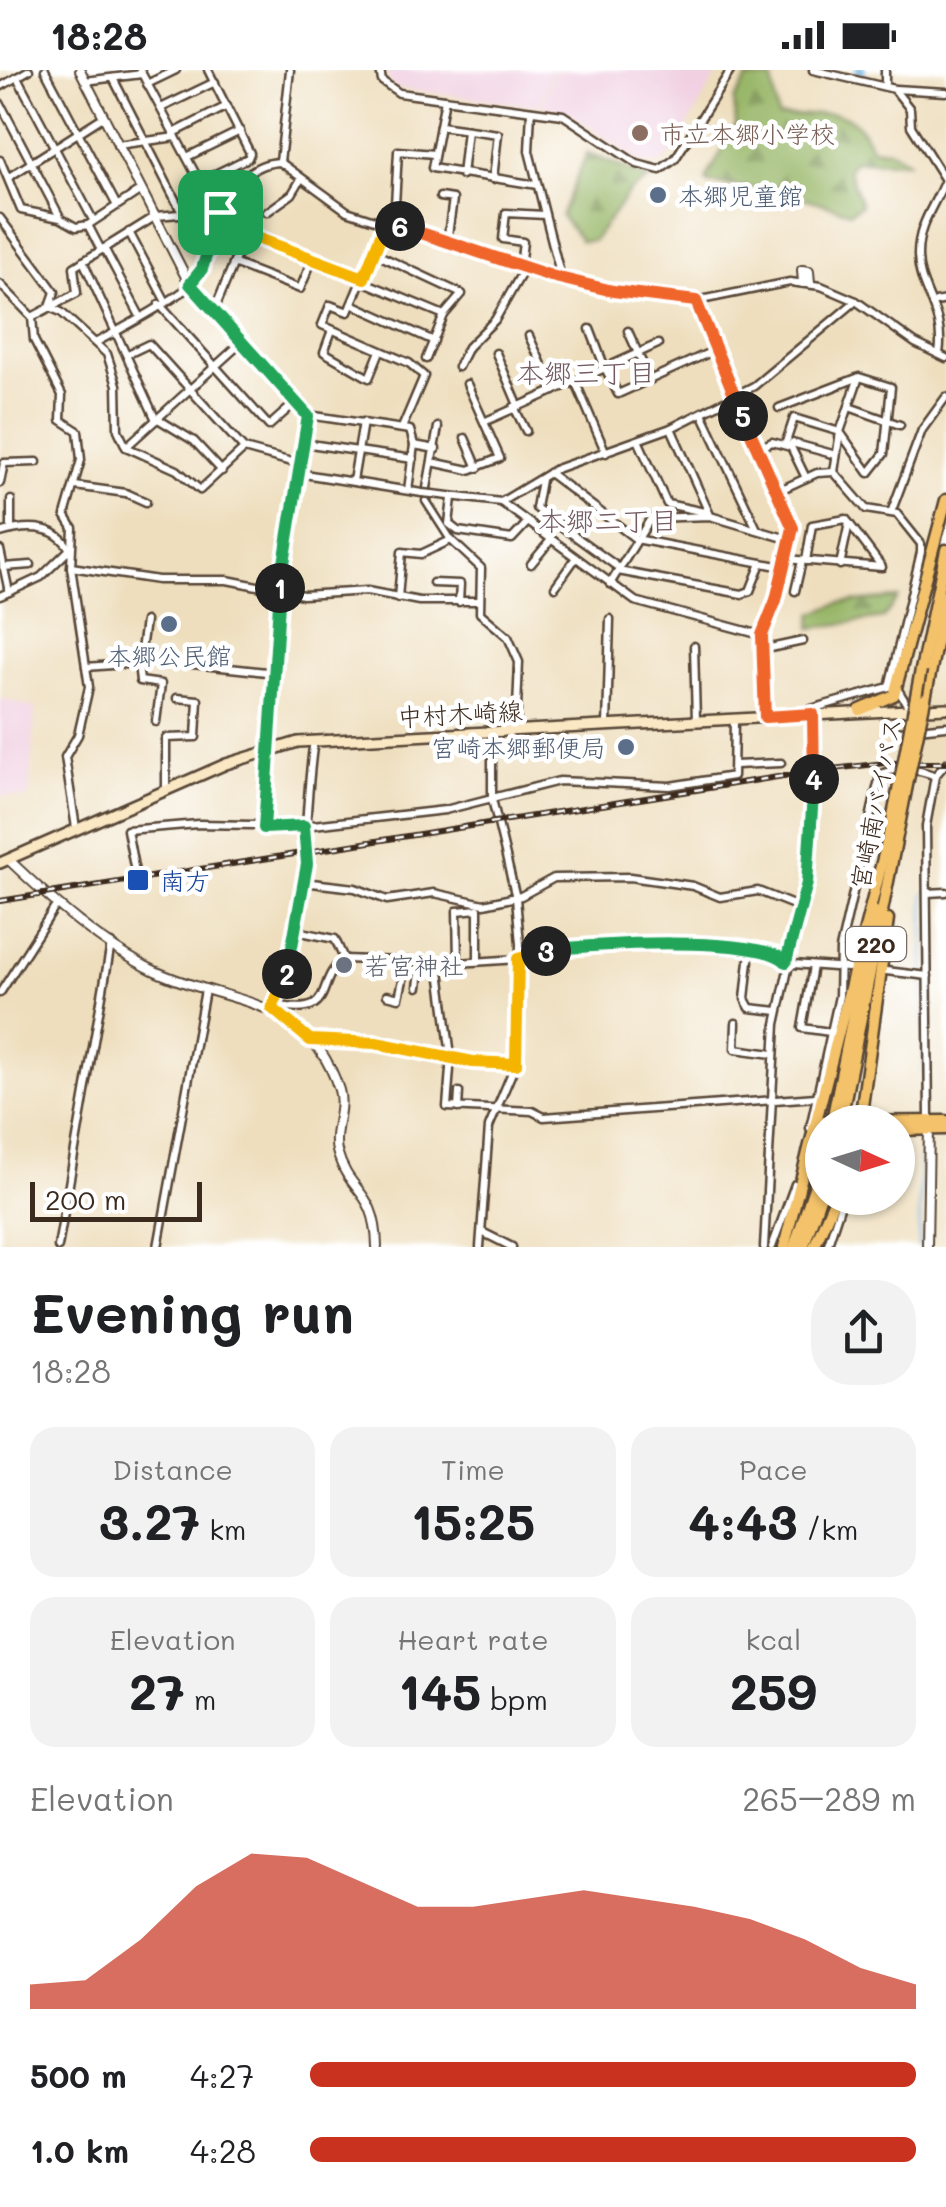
<!DOCTYPE html>
<meta charset="utf-8">
<style>
body{margin:0;font-family:Mali,"Klee One",sans-serif;background:#f2f2f2;color:#202124;height:100vh;display:flex;flex-direction:column;font-size:38px;white-space:nowrap}
*{box-sizing:border-box;margin:0}
p{font-size:32px;color:#757577}
.icon{flex:none;width:55px;height:55px;fill:none;stroke:currentColor;stroke-width:2;stroke-linecap:round;stroke-linejoin:round}
.map{position:relative;height:1177px;overflow:hidden}
.sheet{display:flex;flex-direction:column;background:#fff;flex:1}
.sheet>*{flex:none}
.needle{width:65px;rotate:94deg}
.buttons{position:absolute;left:805px;top:1035px;display:grid;gap:20px}
.buttons a{display:grid;place-items:center;width:110px;height:110px;border-radius:50%;background:#fff;box-shadow:0 2px 8px #0004;font-size:50px}
.scale{position:absolute;left:30px;bottom:25px;width:172px;box-sizing:border-box;padding-left:10px;border:5px solid #3b2a1e;border-top:0;font-size:28px;line-height:35px;white-space:nowrap;color:#3b2a1e;-webkit-text-stroke:8px #fff;paint-order:stroke}
.pin{position:absolute;display:grid;place-items:center;width:85px;height:85px;color:#fff;margin:-42px;border-radius:20px;box-shadow:0 5px 15px #0006}
.km{position:absolute;width:50px;height:50px;margin:-25px;border-radius:50%;background:#222;color:#fff;font-size:28px;line-height:50px;text-align:center}
.round{display:grid;place-items:center;flex:none;width:105px;height:105px;border-radius:40px;background:#f2f2f2}
.head{display:flex;align-items:center;justify-content:space-between;height:170px;padding:0 30px}
h1{font-size:55px;font-weight:700;line-height:75px}
.figures{display:grid;grid-template-columns:repeat(3,1fr);gap:15px;height:170px;padding:10px 30px}
.figures div{display:grid;align-content:center;border-radius:25px;background:#f2f2f2;text-align:center}
.figures b{font-size:50px;font-weight:700}
.figures small{font-size:28px;font-weight:400}
.figures p{font-size:28px}
.chart{height:280px;padding:20px 30px}
.chart p{display:flex;justify-content:space-between}
.chart svg{width:100%;height:180px;margin-top:10px;fill:#c8321e;opacity:.7}
ul{padding:0 30px;list-style:none;font-size:32px}
li{display:grid;grid-template-columns:160px 120px 1fr;align-items:center;height:75px}
li i{height:25px;border-radius:12px;background:#c8321e}
.status{display:flex;justify-content:space-between;align-items:center;height:70px;padding:0 50px;background:#fff;direction:ltr}
.status svg{height:28px;fill:currentColor}
.map>svg:first-child{display:block}
.built{fill:#f1d0e2}
.forest{fill:url(#forest-firs);stroke:#6a7044;stroke-width:2.5}
.lines{fill:none;stroke-linecap:round;stroke-linejoin:round}
.stream{stroke:#67addd;stroke-width:2.5}
.river{stroke:#67addd;stroke-width:10}
.minor-casing{stroke:#564536;stroke-width:11}
.tertiary-casing{stroke:#564536;stroke-width:12}
.secondary-casing{stroke:#564536;stroke-width:14}
.primary-casing{stroke:#564536;stroke-width:15}
.trunk-casing{stroke:#564536;stroke-width:15}
.minor{stroke:#fff;stroke-width:6}
.tertiary{stroke:#fff;stroke-width:8}
.secondary{stroke:#fae7c3;stroke-width:9}
.primary{stroke:#f3c26a;stroke-width:10}
.trunk{stroke:#f3c26a;stroke-width:10}
.rail-casing{stroke:#3b2a1e;stroke-width:6}
.rail{stroke:#fff;stroke-width:2.5;stroke-dasharray:8;stroke-linecap:butt}
.minor-bridge-casing{stroke:#564536;stroke-width:11;stroke-linecap:butt}
.trunk-bridge-casing{stroke:#564536;stroke-width:15;stroke-linecap:butt}
.minor-bridge{stroke:#fff;stroke-width:6}
.trunk-bridge{stroke:#f3c26a;stroke-width:10}
.split-1-casing{stroke:#fff;stroke-width:20}
.split-2-casing{stroke:#fff;stroke-width:20}
.split-3-casing{stroke:#fff;stroke-width:20}
.split-4-casing{stroke:#fff;stroke-width:20}
.split-5-casing{stroke:#fff;stroke-width:20}
.split-6-casing{stroke:#fff;stroke-width:20}
.split-7-casing{stroke:#fff;stroke-width:20}
.split-1{stroke:#22a559;stroke-width:12}
.split-2{stroke:#22a559;stroke-width:12}
.split-3{stroke:#f5b400;stroke-width:12}
.split-4{stroke:#22a559;stroke-width:12}
.split-5{stroke:#f0652b;stroke-width:12}
.split-6{stroke:#f0652b;stroke-width:12}
.split-7{stroke:#f5b400;stroke-width:12}
.education-dot{fill:#8d6e63;stroke:#fff;stroke-width:4}
.service-dot{fill:#5c6f8a;stroke:#fff;stroke-width:4}
.transit-dot{fill:#1a4fb4;stroke:#fff;stroke-width:4}
.worship-dot{fill:#6b7280;stroke:#fff;stroke-width:4}
.labels{text-anchor:middle;dominant-baseline:central;stroke-width:9;stroke-linejoin:round;paint-order:stroke}
.shield{fill:#fff;stroke:#766a62;stroke-width:2.5}
.shield-label{font-size:22px;font-weight:bold;fill:#3b2a1e}
.education-label{font-size:25px;fill:#785e54;stroke:#fff;text-anchor:start}
.service-label{font-size:25px;fill:#4e5e75;stroke:#fff;text-anchor:start}
.street-label{font-size:25px;fill:#3b2a1e;stroke:#fff}
.transit-label{font-size:25px;fill:#164399;stroke:#fff;text-anchor:start}
.worship-label{font-size:25px;fill:#5b616d;stroke:#fff;text-anchor:start}
.neighbourhood-label{font-size:28px;fill:#725b61;stroke:#fff}
</style>
<div class="status"><b>18:28</b><svg viewBox="0 0 49 12"><path d="M0 12V9h3v3zM5 12V6h3v6zM10 12V3h3v9zM15 12V0h3v12zM26 1h20v11H26zM47 4h2v5h-2z"/></svg></div>
<div class="map">
<svg width="946" height="1177" viewBox="0 0 946 1177">
<defs>
<pattern id="forest-firs" width="22" height="20" patternUnits="userSpaceOnUse" patternTransform="scale(2.5)"><rect width="22" height="20" fill="#99b769"/><path d="M5 1l3.5 6h-7zM16 11l3.5 6h-7z" fill="#7e9556"/></pattern>
</defs>
<rect width="100%" height="100%" fill="#fff"/>
<filter id="ink" filterUnits="userSpaceOnUse"><feTurbulence type="fractalNoise" baseFrequency=".01" numOctaves="2"/><feDisplacementMap in="SourceGraphic" scale="20" xChannelSelector="R" yChannelSelector="G"/><feConvolveMatrix kernelMatrix="1 2 1 2 8 2 1 2 1" color-interpolation-filters="sRGB"/></filter>
<filter id="wash" filterUnits="userSpaceOnUse"><feTurbulence type="fractalNoise" baseFrequency=".0048" numOctaves="4" result="noise"/><feDisplacementMap in="SourceGraphic" scale="40" xChannelSelector="R" yChannelSelector="G"/><feGaussianBlur stdDeviation="2.25" result="paint"/><feColorMatrix in="noise" values="0 0 0 0 0 0 0 0 0 0 0 0 0 0 0 0 0 1.4 0 .05"/><feComposite in="paint" operator="in"/></filter>
<g filter="url(#wash)">
<rect width="100%" height="100%" fill="#eedebd"/>
<g class="built">
<polygon points="384,0 554,0 539,36 394,18"/>
<polygon points="556,0 714,0 718,3 672,83 664,91 653,94 641,93 569,43 541,36"/>
<polygon points="0,628 35,638 29,728 0,726"/>
</g>
<g class="forest">
<path d="M747,9h25l6,38c45,-2 75,-17 93,31l18,2 21,12 -56,-1 -6,8 13,36 -11,7 -66,-20 -76,-9 -2,-3 30,-55 -2,-24z"/>
<polygon points="587,83 650,109 630,121 593,171 581,171 561,146"/>
<polygon points="898,528 883,548 811,558 813,544 840,533"/>
</g>
<g class="lines">
<g class="stream">
<polyline points="924,824 924,1025"/>
<polyline points="919,1177 921,1084"/>
</g>
<polyline class="river" points="860,0 861,0"/>
</g>
</g>
<g filter="url(#ink)">
<g class="lines">
<defs>
<g id="minor">
<polyline points="45,0 116,134"/>
<polyline points="140,0 210,131 246,163 444,245"/>
<polyline points="380,0 382,11 399,23 563,45 637,94 660,100 675,89 731,0"/>
<path d="M813,0l81,19 16,20 1,17 34,54c-11,27 -27,44 -27,75 0,37 28,55 21,99"/>
<polyline points="885,0 885,13"/>
<polyline points="17,7 92,148"/>
<polyline points="113,8 182,143"/>
<polyline points="85,11 142,4"/>
<polyline points="147,14 176,0"/>
<polyline points="0,17 29,0"/>
<polyline points="895,19 946,22"/>
<polyline points="445,29 432,98 537,115"/>
<polyline points="0,33 60,147"/>
<polyline points="161,38 215,12"/>
<polyline points="531,41 529,81 561,207"/>
<polyline points="440,56 498,64 493,109"/>
<polyline points="174,63 227,36"/>
<polyline points="117,75 176,67"/>
<polyline points="187,87 240,61"/>
<polyline points="0,90 21,140 60,148 76,157 88,155 141,120"/>
<polyline points="280,92 290,0"/>
<polyline points="462,105 467,60"/>
<polyline points="9,107 103,47"/>
<polyline points="199,112 248,88 250,83 208,0"/>
<polyline points="440,127 453,129 447,172"/>
<polyline points="267,142 292,124 301,109"/>
<polyline points="0,148 55,222 50,236"/>
<polyline points="386,152 348,242 330,235 322,255 409,293 424,306 402,358"/>
<polyline points="394,153 398,81 434,84"/>
<polyline points="88,155 101,180"/>
<polyline points="129,162 165,230"/>
<polyline points="104,178 140,246"/>
<polyline points="374,183 462,224 444,245 426,289"/>
<polyline points="83,191 156,350"/>
<polyline points="233,193 300,219 312,191"/>
<polyline points="520,197 523,172 503,169 506,143 545,145"/>
<polyline points="0,214 32,247 34,270 62,325 61,350 78,361 81,390 65,445 73,458 71,497 89,617 78,665 65,687 76,758"/>
<polyline points="696,231 713,281 793,458 776,529 761,565 765,647"/>
<polyline points="936,232 946,230"/>
<polyline points="159,234 269,356 296,332"/>
<polyline points="352,234 434,271"/>
<polyline points="49,237 61,242 107,284 117,315 118,360 126,377 177,400 200,420 244,379"/>
<polyline points="214,241 246,163"/>
<polyline points="32,247 77,223 74,197 156,146 215,141"/>
<polyline points="590,259 605,298 658,274"/>
<polyline points="332,260 324,282 369,308 380,281"/>
<polyline points="628,261 650,310"/>
<polyline points="529,266 554,321"/>
<path d="M97,272c24,-13 81,-43 98,-61 25,-26 22,-117 85,-119l67,49 177,58 89,22 83,10 94,-19 31,4 35,15 59,42 31,15"/>
<polyline points="496,283 518,335"/>
<polyline points="128,284 149,274 244,379 299,394"/>
<polyline points="458,297 468,277 495,250 524,199"/>
<polygon points="859,307 891,317 884,384 869,403 840,362"/>
<polyline points="575,311 606,383"/>
<polyline points="514,337 526,361"/>
<polyline points="849,337 900,355"/>
<polyline points="779,338 857,308"/>
<polyline points="702,343 757,459"/>
<polyline points="308,345 410,360 414,375 408,420"/>
<polyline points="158,349 194,371 222,401"/>
<polyline points="486,351 605,298 618,324 713,281"/>
<polyline points="671,358 710,445"/>
<polyline points="465,368 478,398"/>
<polyline points="639,372 667,434 709,443"/>
<polyline points="786,372 794,348 840,362 834,402"/>
<polyline points="303,373 413,389"/>
<polyline points="792,373 836,385"/>
<polyline points="414,375 436,379"/>
<polyline points="126,377 241,273"/>
<polyline points="759,378 772,372 791,377 806,408"/>
<polyline points="432,392 469,400 500,388 467,314"/>
<polyline points="298,403 422,423"/>
<polyline points="549,403 636,469 783,497"/>
<polyline points="541,410 536,438 619,498"/>
<polyline points="353,411 363,352"/>
<polyline points="0,413 4,393 37,392"/>
<polyline points="75,416 126,423 146,432"/>
<polyline points="427,418 438,357"/>
<polyline points="432,424 501,432 556,399 671,358 754,316 856,231"/>
<polyline points="452,428 449,454 458,461 512,469 526,454"/>
<polyline points="426,431 451,470 481,498 480,543 508,567 519,592 516,661"/>
<polyline points="501,432 635,531 761,565"/>
<polyline points="892,440 922,360 946,327"/>
<polyline points="11,460 11,430"/>
<path d="M0,463c24,-7 54,-10 69,15"/>
<polyline points="0,480 9,522 41,507 69,480"/>
<polyline points="786,489 882,497 846,449 812,455 806,491"/>
<polyline points="531,494 550,471"/>
<polyline points="840,495 849,453"/>
<polyline points="3,497 31,495"/>
<polyline points="71,497 158,510 227,510 303,525 367,521 419,531 479,531"/>
<polyline points="618,501 742,524 750,521 761,493"/>
<polyline points="433,513 460,514 459,532"/>
<polyline points="610,514 651,448 710,446 791,470"/>
<polyline points="555,517 575,489"/>
<polyline points="795,521 802,491"/>
<polyline points="0,526 9,522"/>
<polyline points="398,528 402,482 421,484 451,470"/>
<polyline points="694,576 696,651"/>
<polyline points="761,580 803,571"/>
<polyline points="138,594 140,611 161,614 156,652"/>
<polyline points="139,595 145,551"/>
<polyline points="86,597 165,591 276,603"/>
<polyline points="897,618 909,638"/>
<polyline points="607,656 610,549"/>
<polyline points="899,661 946,656"/>
<polyline points="735,695 781,693"/>
<polyline points="166,719 166,668 196,667 198,630 177,628"/>
<polyline points="264,759 271,679"/>
<polyline points="135,802 127,760 198,754 304,756 445,740 559,711 670,716 733,706 734,650"/>
<polyline points="303,812 355,818 387,830 434,823 484,834 521,826 554,808 630,807 693,816 720,827 758,821 801,838"/>
<polyline points="927,823 946,822"/>
<polyline points="296,861 335,869 344,889"/>
<polyline points="750,881 745,929 750,938 778,941"/>
<polyline points="344,889 458,893 518,889 604,873 681,874 773,884 793,894 848,898"/>
<polyline points="458,892 457,841 478,839 478,891"/>
<polyline points="439,893 451,986 447,1037 532,1041 544,1047 816,1027"/>
<polyline points="813,896 802,958 830,962"/>
<polyline points="886,901 928,906"/>
<polyline points="418,917 421,893"/>
<polyline points="0,923 57,834"/>
<polyline points="387,925 399,928 407,892"/>
<path d="M272,938c40,-91 28,-173 42,-268"/>
<path d="M274,939l6,-3c58,10 33,-24 64,-47"/>
<polyline points="736,953 735,979 773,984"/>
<polyline points="311,970 376,973 473,992 516,993"/>
<polyline points="458,1038 459,1022"/>
<polyline points="929,1050 926,756 935,706 946,693"/>
<path d="M810,1058l29,-132 1,-47 40,-174c14,-9 40,-6 55,1"/>
<polyline points="482,1162 512,1177"/>
<polyline points="58,1177 111,874"/>
<polyline points="158,1177 205,920"/>
<polyline points="480,1177 489,1057 516,993 520,874 516,828 492,729 492,662"/>
<polyline points="764,1177 776,954 807,813 815,701 811,639 889,617 921,482 921,474 897,444 866,439 834,402 817,403 778,421"/>
<polyline points="772,1177 795,1114"/>
<polyline points="827,1177 843,1128"/>
</g>
<g id="tertiary">
<polyline points="80,0 190,215 308,345 279,521 271,678"/>
<polyline points="803,213 802,200 809,201 810,213"/>
<path d="M9,790c43,41 92,85 146,111 72,34 154,23 184,119 6,20 -7,41 -2,61 12,44 39,37 40,96"/>
<polyline points="927,1177 929,1057"/>
</g>
<polyline id="secondary" points="0,793 226,694 298,672 946,638"/>
<g id="primary">
<polyline points="817,1052 946,1051"/>
<polyline points="898,1060 946,1059"/>
</g>
<g id="trunk">
<polyline points="921,600 946,480"/>
<polyline points="925,629 946,525"/>
<polyline points="860,640 894,625 946,430"/>
<polyline points="891,756 901,706"/>
<polyline points="834,1041 874,841"/>
<polyline points="842,1044 909,705"/>
<polyline points="860,1051 888,849"/>
<polyline points="784,1177 892,753"/>
<polyline points="794,1177 822,1094"/>
<polyline points="803,1177 822,1122"/>
<polyline points="814,1177 835,1128"/>
</g>
</defs>
<use href="#minor" class="minor-casing"/>
<use href="#tertiary" class="tertiary-casing"/>
<use href="#secondary" class="secondary-casing"/>
<use href="#primary" class="primary-casing"/>
<use href="#trunk" class="trunk-casing"/>
<use href="#minor" class="minor"/>
<use href="#tertiary" class="tertiary"/>
<use href="#secondary" class="secondary"/>
<use href="#primary" class="primary"/>
<use href="#trunk" class="trunk"/>
<defs>
<polyline id="rail" points="0,831 815,701 885,693 946,693"/>
</defs>
<use href="#rail" class="rail-casing"/>
<use href="#rail" class="rail"/>
<defs>
<polyline id="minor-bridge" points="422,423 432,424"/>
<g id="trunk-bridge">
<polyline points="909,705 925,629"/>
<polyline points="901,706 921,600"/>
<polyline points="832,1052 834,1041"/>
<polyline points="840,1052 842,1044"/>
</g>
</defs>
<use href="#minor-bridge" class="minor-bridge-casing"/>
<use href="#trunk-bridge" class="trunk-bridge-casing"/>
<use href="#minor-bridge" class="minor-bridge"/>
<use href="#trunk-bridge" class="trunk-bridge"/>
</g>
</g>
<g class="lines" filter="url(#ink)">
<defs>
<polyline id="split-1" points="220,142 202,199 190,214 308,346 280,518"/>
<polyline id="split-2" points="280,518 264,758 304,756 307,794 287,904"/>
<polyline id="split-3" points="287,904 272,938 310,970 376,973 473,992 516,994 518,889 546,881"/>
<path id="split-4" d="M546,881c40,-7 215,-17 240,11l21,-79 7,-104"/>
<polyline id="split-5" points="743,346 793,458 776,530 762,565 765,647 813,644 814,709"/>
<polyline id="split-6" points="400,156 551,206 613,221 696,231 743,346"/>
<polyline id="split-7" points="220,142 246,164 364,208 386,152 400,156"/>
</defs>
<use href="#split-1" class="split-1-casing"/>
<use href="#split-2" class="split-2-casing"/>
<use href="#split-3" class="split-3-casing"/>
<use href="#split-4" class="split-4-casing"/>
<use href="#split-5" class="split-5-casing"/>
<use href="#split-6" class="split-6-casing"/>
<use href="#split-7" class="split-7-casing"/>
<use href="#split-1" class="split-1"/>
<use href="#split-2" class="split-2"/>
<use href="#split-3" class="split-3"/>
<use href="#split-4" class="split-4"/>
<use href="#split-5" class="split-5"/>
<use href="#split-6" class="split-6"/>
<use href="#split-7" class="split-7"/>
</g>
<circle class="education-dot" cx="640" cy="63" r="10"/>
<g class="service-dot">
<circle cx="658" cy="125" r="10"/>
<circle cx="169" cy="554" r="10"/>
<circle cx="626" cy="677" r="10"/>
</g>
<rect class="transit-dot" x="126" y="798" width="24" height="24" rx="5"/>
<circle class="worship-dot" cx="344" cy="895" r="10"/>
<g class="labels">
<rect class="shield" x="846" y="857" width="60" height="34" rx="8"/>
<g class="shield-label">
<text x="876" y="874">220</text>
</g>
<g class="education-label">
<text x="660" y="63">市立本郷小学校</text>
</g>
<g class="service-label">
<text x="678" y="125">本郷児童館</text>
<text x="169" y="585" text-anchor="middle">本郷公民館</text>
<text x="606" y="677" text-anchor="end">宮崎本郷郵便局</text>
</g>
<g class="street-label">
<text transform="translate(460 643) rotate(-3)">中村木崎線</text>
<text transform="translate(875 733) rotate(-79)">宮崎南バイパス</text>
</g>
<g class="transit-label">
<text x="160" y="810">南方</text>
</g>
<g class="worship-label">
<text x="364" y="895">若宮神社</text>
</g>
<g class="neighbourhood-label">
<text x="586" y="302">本郷三丁目</text>
<text x="608" y="450">本郷二丁目</text>
</g>
</g>
</svg>
<div class="buttons">
<a><svg class="needle" viewBox="-14 -14 28 28"><path d="M0-13l5 13h-10z" fill="#e53935"/><path d="M0 13l5-13h-10z" fill="#757577"/></svg></a>
</div>
<div class="scale">200 m</div>
<div class="pin" style="left:220px;top:142px;background:#1e9e55"><svg class="icon" aria-label="arrive" viewBox="0 0 24 24"><path d="M6 21V4h12l-3 4 3 4H6"/></svg></div>
<b class="km" style="left:280px;top:518px">1</b>
<b class="km" style="left:287px;top:904px">2</b>
<b class="km" style="left:546px;top:881px">3</b>
<b class="km" style="left:814px;top:709px">4</b>
<b class="km" style="left:743px;top:346px">5</b>
<b class="km" style="left:400px;top:156px">6</b>
</div>
<section class="sheet">
<div class="head"><div><h1>Evening run</h1><p>18:28</p></div><a class="round"><svg class="icon" aria-label="share" viewBox="0 0 24 24"><path d="M12 15V3M7 8l5-5 5 5M5 13v7h14v-7"/></svg></a></div>
<div class="figures">
<div><p>Distance</p><b>3.27<small> km</small></b></div>
<div><p>Time</p><b>15:25</b></div>
<div><p>Pace</p><b>4:43<small> /km</small></b></div>
</div>
<div class="figures">
<div><p>Elevation</p><b>27<small> m</small></b></div>
<div><p>Heart rate</p><b>145<small> bpm</small></b></div>
<div><p>kcal</p><b>259</b></div>
</div>
<div class="chart"><p><span>Elevation</span>265–289 m</p>
<svg viewBox="0 0 160 44" preserveAspectRatio="none"><path d="M0 44V38L10 37L20 27L30 14L40 6L50 7L60 13L70 19L80 19L90 17L100 15L110 17L120 19L130 22L140 27L150 34L160 38V44z"/></svg>
</div>
<ul>
<li><b>500 m</b>4:27<i style="width:100%"></i></li>
<li><b>1.0 km</b>4:28<i style="width:100%"></i></li>
</ul>
</section>
